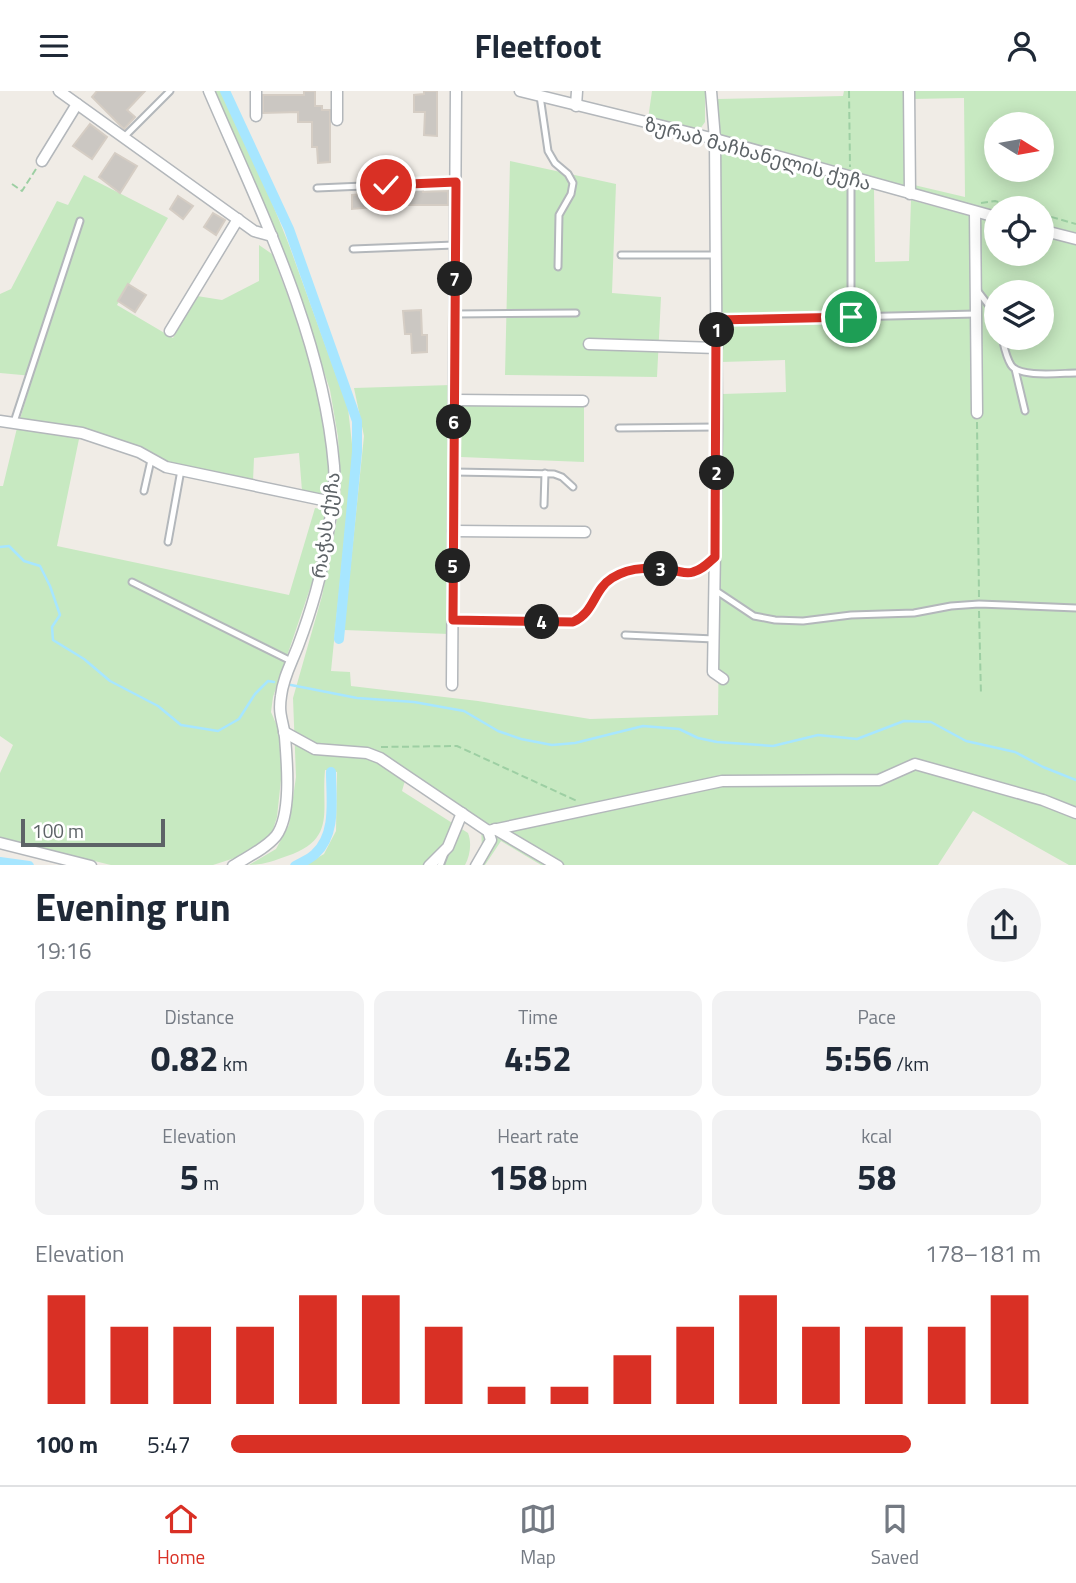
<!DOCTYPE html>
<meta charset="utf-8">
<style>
body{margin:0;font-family:"Titillium Web","Noto Sans Georgian",sans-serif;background:#f2f2f3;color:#1f2937;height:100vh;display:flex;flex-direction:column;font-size:26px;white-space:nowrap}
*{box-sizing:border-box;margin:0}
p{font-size:23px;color:#747a83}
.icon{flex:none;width:38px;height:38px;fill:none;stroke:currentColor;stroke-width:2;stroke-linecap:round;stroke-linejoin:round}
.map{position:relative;height:774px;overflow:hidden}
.details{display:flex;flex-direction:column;background:#fff;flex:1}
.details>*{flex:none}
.needle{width:46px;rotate:101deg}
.fabs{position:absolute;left:984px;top:21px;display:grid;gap:14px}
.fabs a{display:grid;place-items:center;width:70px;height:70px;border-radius:50%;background:#fff;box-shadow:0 4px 18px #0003;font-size:35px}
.scale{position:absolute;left:21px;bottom:18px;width:144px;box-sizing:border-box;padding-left:7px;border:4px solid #5d6367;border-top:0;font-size:19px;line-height:24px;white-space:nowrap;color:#5d6367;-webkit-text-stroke:5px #fff;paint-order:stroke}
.pin{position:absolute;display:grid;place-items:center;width:60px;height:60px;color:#fff;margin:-30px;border:4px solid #fff;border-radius:50%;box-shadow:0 2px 7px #0007}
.km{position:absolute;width:35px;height:35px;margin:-18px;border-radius:50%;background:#222;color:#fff;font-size:19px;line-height:35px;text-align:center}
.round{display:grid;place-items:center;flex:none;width:74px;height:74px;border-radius:37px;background:#f2f2f3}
.head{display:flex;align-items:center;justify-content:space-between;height:119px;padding:0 35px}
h1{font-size:38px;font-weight:700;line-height:52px}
.stats{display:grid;grid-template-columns:repeat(3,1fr);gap:10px;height:119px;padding:7px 35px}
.stats div{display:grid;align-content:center;border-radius:14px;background:#f2f2f3;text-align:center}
.stats b{font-size:35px;font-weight:700}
.stats small{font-size:19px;font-weight:400}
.stats p{font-size:19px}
.chart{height:196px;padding:14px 35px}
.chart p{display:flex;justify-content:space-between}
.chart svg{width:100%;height:126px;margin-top:7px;stroke:#d93025;stroke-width:6}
ul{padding:0 35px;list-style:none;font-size:23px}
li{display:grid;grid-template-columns:112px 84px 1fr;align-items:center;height:52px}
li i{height:18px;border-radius:9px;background:#d93025}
header{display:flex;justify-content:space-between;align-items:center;height:91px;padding:0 35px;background:#fff;font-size:32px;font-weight:700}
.dock{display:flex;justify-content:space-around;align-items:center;height:98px;border-top:2px solid #e0e1e3;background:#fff;font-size:19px;color:#747a83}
.dock a{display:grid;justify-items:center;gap:4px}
.dock .selected{color:#d93025}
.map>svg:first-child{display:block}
.green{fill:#c7e9c1;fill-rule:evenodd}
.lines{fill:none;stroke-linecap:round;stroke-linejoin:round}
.stream{stroke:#a7e6ff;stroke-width:2.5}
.canal{stroke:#a7e6ff;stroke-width:10}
.building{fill:#cbc7c2;stroke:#d5cdc4;stroke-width:2}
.lane-casing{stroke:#b3b7bb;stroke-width:9}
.street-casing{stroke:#b3b7bb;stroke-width:13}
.path{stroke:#9dcfa3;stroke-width:2;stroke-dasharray:7 3.5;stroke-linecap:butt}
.lane{stroke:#fff;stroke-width:5}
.street{stroke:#fff;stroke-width:10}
.route-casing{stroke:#fff;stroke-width:14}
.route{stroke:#d93025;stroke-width:9}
.labels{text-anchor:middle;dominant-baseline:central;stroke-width:6;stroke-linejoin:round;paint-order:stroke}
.street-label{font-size:19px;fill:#5d6367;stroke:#fff}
</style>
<header><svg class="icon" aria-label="menu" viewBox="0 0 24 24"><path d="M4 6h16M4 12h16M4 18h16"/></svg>Fleetfoot<svg class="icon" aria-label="person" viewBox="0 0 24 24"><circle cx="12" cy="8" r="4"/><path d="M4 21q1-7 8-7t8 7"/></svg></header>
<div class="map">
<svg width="1076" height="775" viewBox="0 0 1076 775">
<rect width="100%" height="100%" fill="#f0ece6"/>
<g class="green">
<path d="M215,0h8l40,89 26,65 59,163 5,45 -22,218 19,1 1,14 127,15 112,18 128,-4 4,-321 64,-2 -1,-32 -64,2v-215l153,42 1,73 34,-1 2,-61 85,23v31h45v-19l35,9v621h-7l-96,-54 -35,54h-397l-40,-24 -16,24h-9l6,-14 -1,-30 -75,-44 -4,14 66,42c4,10 2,23 -3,32h-160l19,-11 12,-23 1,-59 -12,-2c-4,41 12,69 -38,86 -13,5 -25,9 -38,9l27,-16 13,-24 7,-48 -3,-79 29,-102 19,-97 -3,-62 -8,-47 -29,-88 -26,-70zM996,201h45v46h-45z"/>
<polygon points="652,0 705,0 705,31 700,38 685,39 648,28"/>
<path d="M844,0h232v143l-35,-9v-17h-45v4l-278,-75v-38l125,-3zM964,7l1,99 -51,-12 -2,-86zM996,33h45v46h-45z"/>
<polygon points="510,70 616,93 612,202 661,206 657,286 505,284"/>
<path d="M84,84l84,43 -51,87 56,33 24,-42 25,4 37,-19v-36l13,9c26,68 48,126 55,198 1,13 5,31 -4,42l-21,-3 -3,-38 -45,5 -1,23 -91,-19 -23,-15 -48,-17 -71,-11 13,-43 -33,-3v-79l11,-5 46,-88 11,4z"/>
<polygon points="451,294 449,543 344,539 364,345 354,297"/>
<polygon points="462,308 584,312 584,371 461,366"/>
<polygon points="17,337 79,348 57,455 289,504 315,417 322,418 325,423 317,477 273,606 271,621 280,642 282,679 277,726 272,742 244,764 213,774 115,775 0,747 0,682 13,654 0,645 0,395 3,395"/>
</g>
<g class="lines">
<g class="stream">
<polyline points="0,456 9,455 24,470 40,475 50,495 60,524 52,536 53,549 84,568 110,590 158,615 181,634 218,640 239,628 255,603 268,590 274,591"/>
<polyline points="291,594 357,607 414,611 464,620 498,640 521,648 552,654 575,652 643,635 679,638 698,647 717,651 773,655 818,644 857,648 904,630 931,631 966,650 1015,661 1043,676 1076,689"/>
</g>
<g class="canal">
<polyline points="225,0 289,138 357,330 357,361 339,548"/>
<polyline points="0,771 29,775"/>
<path d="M295,775c7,-4 15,-7 20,-12 22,-20 16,-55 16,-82"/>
</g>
</g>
<g class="building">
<polygon points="97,0 145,0 127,19 135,26 124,38 92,6"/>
<polygon points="304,0 315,0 315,15 322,15 322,19 330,19 330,71 318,72 317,56 312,56 312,31 298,31 298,21 263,22 263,4 304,4"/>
<polygon points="424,0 437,0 437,45 424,44 425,21 414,21 414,4 424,3"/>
<polygon points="90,33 107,46 92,68 73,55"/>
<polygon points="115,62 137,75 120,102 99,86"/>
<polygon points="415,99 423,99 423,101 448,100 448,114 398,114 352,118 352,104"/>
<polygon points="178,105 193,115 183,128 170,118"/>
<polygon points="213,122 225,129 216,144 204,136"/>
<polygon points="128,193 146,204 135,221 118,210"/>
<polygon points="421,219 422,244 427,244 427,261 412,262 411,243 405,243 403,220"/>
</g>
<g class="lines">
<defs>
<g id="lane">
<polyline points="540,5 548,60 555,72 568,83 573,92 571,103 559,124 558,176"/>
<polyline points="124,46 170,0"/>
<polyline points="851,87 851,226"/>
<polyline points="317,97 456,91"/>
<polyline points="353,158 454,154"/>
<polyline points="621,164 716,164"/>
<polyline points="977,199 993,220 996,229"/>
<polyline points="455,223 576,222"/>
<polyline points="716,229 976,223"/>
<path d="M1002,247c2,8 4,19 9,27 8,13 50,8 65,8"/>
<polyline points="1015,278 1025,320"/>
<polyline points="14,331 80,130"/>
<polyline points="619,337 717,336"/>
<polyline points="454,381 554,383 562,386 573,396"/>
<polyline points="144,400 151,369"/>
<polyline points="544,414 545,382"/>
<polyline points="168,451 181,379"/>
<polyline points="132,491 291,570"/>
<polyline points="715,499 754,525 775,529 803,530 851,524 914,522 951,515 979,513 1076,517"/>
<polyline points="625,544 714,548"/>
<polyline points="440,775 445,762"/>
</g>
<g id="street">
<polyline points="59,0 254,140 272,145"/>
<path d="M209,0c51,119 114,244 125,375 2,25 -4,53 -8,79 -5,34 -16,69 -28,101 -7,18 -15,32 -17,50 -3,19 2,24 4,41 2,25 7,78 -9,99 -11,13 -29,21 -43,30"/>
<polyline points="256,0 256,25"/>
<polyline points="337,0 337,29"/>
<polyline points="520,0 715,48 996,126"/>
<polyline points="711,0 715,48 717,336 713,581 723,588"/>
<polyline points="909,0 910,103"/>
<polyline points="576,15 577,0"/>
<polyline points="42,70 77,13"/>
<polyline points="975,121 977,322"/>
<polyline points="1041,139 1076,148"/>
<polyline points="170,240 238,128"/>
<polyline points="589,253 717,257"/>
<polyline points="454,309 583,310"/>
<polyline points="0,330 82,342 139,361 166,376 332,411"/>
<polyline points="453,440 585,441"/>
<polyline points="452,594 456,0"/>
<polyline points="284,641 315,658 367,662 380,667 488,740 491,749 476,775"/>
<polyline points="495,738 558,775"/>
<polyline points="488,740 722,690 879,689 915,673 1043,709 1076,722"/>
<polyline points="0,752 91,775"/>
<polyline points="429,775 448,756 462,722"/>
</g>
</defs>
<use href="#lane" class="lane-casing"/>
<use href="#street" class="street-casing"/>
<g class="path">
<polyline points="849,0 850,76"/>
<polyline points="12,93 22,100 36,78"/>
<polyline points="981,112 995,110 1021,117"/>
<polyline points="1041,123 1076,133"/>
<polyline points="977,331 979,507"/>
<polyline points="979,520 981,604"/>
<path d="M463,529l110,2c18,-9 16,-17 26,-32 9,-12 28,-21 42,-23 21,-2 45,14 63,0"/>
<polyline points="381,656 457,655 577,710"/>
</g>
<use href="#lane" class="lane"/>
<use href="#street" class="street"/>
</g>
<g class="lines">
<defs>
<path id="route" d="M386,94l70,-3 -3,438 120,2c22,-10 20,-32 39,-44 21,-13 42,-10 64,-7 6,1 11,3 17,1 9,-2 15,-9 22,-15l1,-237 135,-3"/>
</defs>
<use href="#route" class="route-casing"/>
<use href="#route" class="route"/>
</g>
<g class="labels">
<g class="street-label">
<text transform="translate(758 62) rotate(15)">ზურაბ მაჩხანელის ქუჩა</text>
<text transform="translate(325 434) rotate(-82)">რაჭას ქუჩა</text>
</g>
</g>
</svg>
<div class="fabs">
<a><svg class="needle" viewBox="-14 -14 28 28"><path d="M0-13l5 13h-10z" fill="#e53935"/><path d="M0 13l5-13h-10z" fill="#747a83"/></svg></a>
<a><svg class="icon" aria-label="locate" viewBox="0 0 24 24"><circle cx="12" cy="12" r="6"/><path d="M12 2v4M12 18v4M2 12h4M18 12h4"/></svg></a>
<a><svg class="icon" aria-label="layers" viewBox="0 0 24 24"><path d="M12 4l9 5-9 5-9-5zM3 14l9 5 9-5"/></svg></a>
</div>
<div class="scale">100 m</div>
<div class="pin" style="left:851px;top:226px;background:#1e9e55"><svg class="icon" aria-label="arrive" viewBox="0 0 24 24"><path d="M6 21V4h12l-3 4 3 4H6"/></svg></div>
<div class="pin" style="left:386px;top:94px;background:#d93025"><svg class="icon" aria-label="check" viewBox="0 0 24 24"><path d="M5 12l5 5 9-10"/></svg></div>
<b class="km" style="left:717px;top:239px">1</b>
<b class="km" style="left:717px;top:382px">2</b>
<b class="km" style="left:661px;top:478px">3</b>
<b class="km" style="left:542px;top:531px">4</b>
<b class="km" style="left:453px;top:475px">5</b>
<b class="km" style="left:454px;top:331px">6</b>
<b class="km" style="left:455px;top:188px">7</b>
</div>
<section class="details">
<div class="head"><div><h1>Evening run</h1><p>19:16</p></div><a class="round"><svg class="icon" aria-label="share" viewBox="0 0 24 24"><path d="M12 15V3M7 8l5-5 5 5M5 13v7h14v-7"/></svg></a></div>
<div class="stats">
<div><p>Distance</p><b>0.82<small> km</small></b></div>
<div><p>Time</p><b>4:52</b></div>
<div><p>Pace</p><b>5:56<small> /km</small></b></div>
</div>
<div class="stats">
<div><p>Elevation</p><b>5<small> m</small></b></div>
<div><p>Heart rate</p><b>158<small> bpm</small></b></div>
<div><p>kcal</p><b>58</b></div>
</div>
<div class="chart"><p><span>Elevation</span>178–181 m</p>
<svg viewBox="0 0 160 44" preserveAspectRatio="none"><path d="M5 44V6M15 44V17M25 44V17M35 44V17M45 44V6M55 44V6M65 44V17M75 44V38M85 44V38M95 44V27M105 44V17M115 44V6M125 44V17M135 44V17M145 44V17M155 44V6"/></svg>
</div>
<ul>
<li><b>100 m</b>5:47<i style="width:84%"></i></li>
</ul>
</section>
<nav class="dock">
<a class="selected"><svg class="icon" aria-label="home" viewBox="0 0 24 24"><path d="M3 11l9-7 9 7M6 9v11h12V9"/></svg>Home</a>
<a><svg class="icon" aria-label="map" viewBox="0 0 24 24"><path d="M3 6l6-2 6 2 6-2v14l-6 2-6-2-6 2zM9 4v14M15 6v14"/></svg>Map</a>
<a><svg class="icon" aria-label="saved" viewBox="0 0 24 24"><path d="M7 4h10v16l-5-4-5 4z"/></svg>Saved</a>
</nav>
